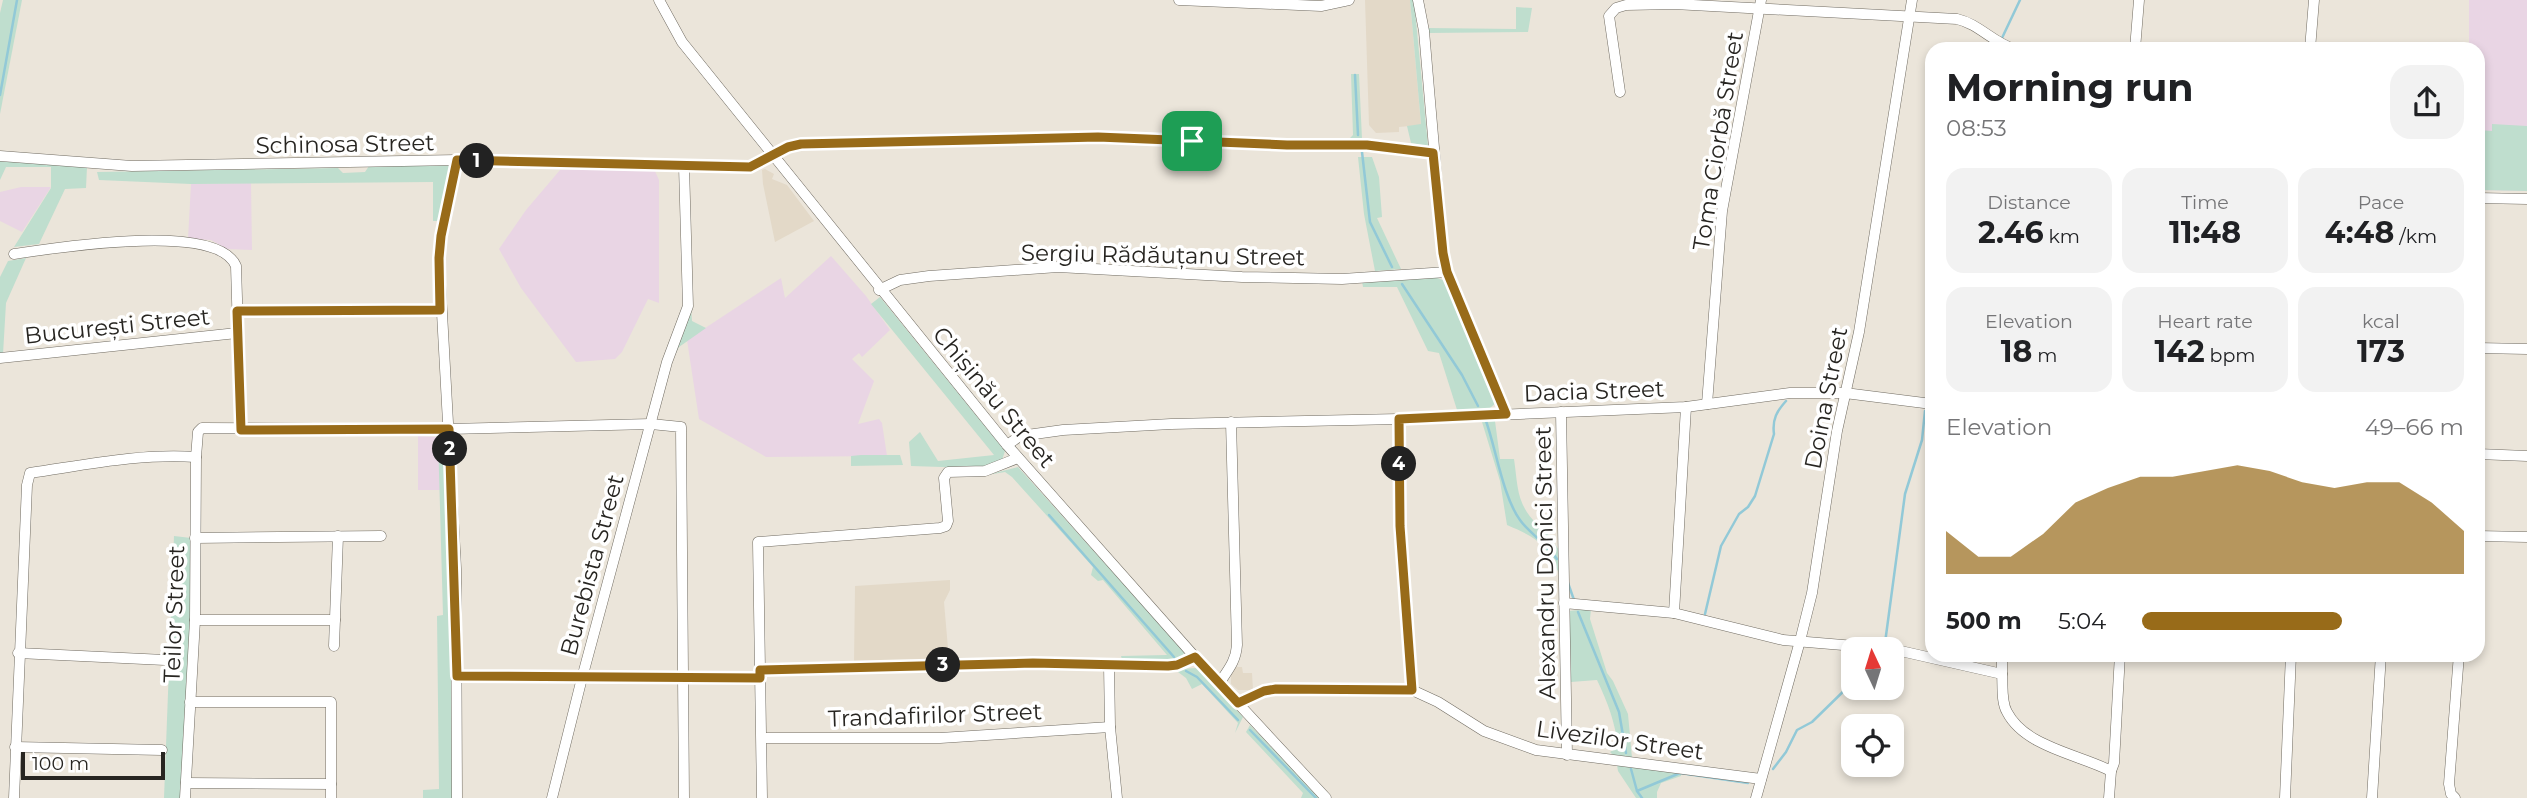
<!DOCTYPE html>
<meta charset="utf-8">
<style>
body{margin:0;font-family:Montserrat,sans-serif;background:#f2f2f2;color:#202124;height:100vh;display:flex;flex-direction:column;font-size:26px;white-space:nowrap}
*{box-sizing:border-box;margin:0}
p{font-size:23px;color:#757577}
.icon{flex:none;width:38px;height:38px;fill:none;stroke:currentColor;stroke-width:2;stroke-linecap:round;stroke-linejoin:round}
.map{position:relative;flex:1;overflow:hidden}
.sheet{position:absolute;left:1925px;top:42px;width:560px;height:620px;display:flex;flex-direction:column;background:#fff;border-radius:21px;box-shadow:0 4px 10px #0003}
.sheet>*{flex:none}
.needle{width:46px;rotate:356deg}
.controls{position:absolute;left:1841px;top:637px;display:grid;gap:14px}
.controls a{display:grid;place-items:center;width:63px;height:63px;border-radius:14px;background:#fff;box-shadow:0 4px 10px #0003;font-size:35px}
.scale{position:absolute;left:21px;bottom:18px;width:144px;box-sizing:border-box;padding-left:7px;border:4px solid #272521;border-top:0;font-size:19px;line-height:24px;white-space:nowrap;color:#272521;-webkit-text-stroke:5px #fff;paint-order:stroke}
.pin{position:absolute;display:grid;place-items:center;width:60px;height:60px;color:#fff;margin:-30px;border-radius:14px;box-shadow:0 4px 10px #0006}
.km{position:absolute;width:35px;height:35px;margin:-18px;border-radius:50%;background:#222;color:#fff;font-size:19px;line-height:35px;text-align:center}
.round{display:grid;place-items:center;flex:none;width:74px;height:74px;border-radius:21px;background:#f2f2f2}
.headline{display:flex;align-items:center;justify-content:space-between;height:119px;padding:0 21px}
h1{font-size:38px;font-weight:700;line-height:52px}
.metrics{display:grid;grid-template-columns:repeat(3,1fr);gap:10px;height:119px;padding:7px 21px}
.metrics div{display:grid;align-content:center;border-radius:18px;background:#f2f2f2;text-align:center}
.metrics b{font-size:30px;font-weight:700}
.metrics small{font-size:19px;font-weight:400}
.metrics p{font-size:19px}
.chart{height:196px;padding:14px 21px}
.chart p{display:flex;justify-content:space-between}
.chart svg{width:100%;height:126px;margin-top:7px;fill:#986b19;opacity:.7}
ul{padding:0 21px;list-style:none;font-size:23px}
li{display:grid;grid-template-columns:112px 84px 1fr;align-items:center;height:52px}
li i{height:18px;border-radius:9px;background:#986b19}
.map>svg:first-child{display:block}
.built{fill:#e3d9c8}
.industrial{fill:#e9d5e4}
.green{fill:#bfdece}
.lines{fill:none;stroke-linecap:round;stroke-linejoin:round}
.stream{stroke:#92c9d7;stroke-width:2.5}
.minor-casing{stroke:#706b61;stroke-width:11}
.minor{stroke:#fff;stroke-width:10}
.route-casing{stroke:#fff;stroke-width:14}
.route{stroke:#986b19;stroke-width:9}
.labels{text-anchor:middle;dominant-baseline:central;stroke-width:7;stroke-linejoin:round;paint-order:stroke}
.street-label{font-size:23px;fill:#272521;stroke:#fff}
</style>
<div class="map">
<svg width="2527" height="798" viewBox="0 0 2527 798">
<rect width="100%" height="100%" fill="#ebe5da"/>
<g class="built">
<polygon points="1365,0 1410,0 1421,125 1399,127 1399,132 1376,133 1369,125"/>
<polygon points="765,169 774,174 772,179 787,185 814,221 775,242 763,184 762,170"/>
<polygon points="950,580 950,590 944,602 949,660 854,663 855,586"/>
<polygon points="1236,667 1242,667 1243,673 1252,673 1253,690 1238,690 1231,684 1231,675"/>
</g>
<g class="industrial">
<polygon points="2469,0 2527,0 2527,191 2478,190 2478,49 2469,49"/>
<polygon points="654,169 659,180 659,303 648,299 622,352 615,359 576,362 521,288 499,249 526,210 560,170"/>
<polygon points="251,183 252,250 227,249 211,240 188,239 191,184"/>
<polygon points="21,187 51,187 22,232 0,221 0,192"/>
<polygon points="831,256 866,296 890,330 862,357 859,353 852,359 874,381 858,424 879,419 882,423 887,456 766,457 699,419 687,340 781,278 785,298"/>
<polygon points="418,436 438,437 440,490 418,490"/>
</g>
<g class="green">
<polygon points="3,0 22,0 0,114 0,13"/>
<polygon points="1410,0 1414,0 1428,146 1411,143 1407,126 1421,124"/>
<polygon points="1516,7 1532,8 1528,32 1429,33 1428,28 1516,29"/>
<polygon points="1351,74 1359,74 1362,139 1350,138 1353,135"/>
<polygon points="2492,124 2527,126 2527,191 2478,190 2478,130 2492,131"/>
<polygon points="1358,157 1372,157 1379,177 1382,217 1377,218 1401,269 1375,271 1364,214"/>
<polygon points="0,161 87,167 86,188 65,189 39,244 14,247 51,188 51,167 6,167 0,180"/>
<polygon points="450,165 451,169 440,221 433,221 433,182 191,184 99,180 97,172 338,168 343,173 365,172 369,166"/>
<polygon points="26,258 6,303 3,354 0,354 0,277 8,261"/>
<polygon points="1431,276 1446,281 1491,388 1496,403 1485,412 1458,413 1439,353 1428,351 1397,287 1363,287 1362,281"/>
<polygon points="880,297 1005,451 1001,463 973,468 911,466 909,442 920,432 938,461 994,455 871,304"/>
<polygon points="691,308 692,321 706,328 679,347 675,355"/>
<path d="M1495,421l5,38h14c4,27 2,45 23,65l3,-1 19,27v23c-17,-31 -19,-34 -52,-48l-7,-44 -18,-59z"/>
<polygon points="443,436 447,442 454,798 423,798 423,790 439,789 437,616 443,615 438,437"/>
<polygon points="861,455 900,455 903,465 851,466 851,456"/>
<path d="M1018,467l167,185c-11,18 -44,11 -62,11l-2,-7 46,-1 -64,-75 -5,1 -7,-6 2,-8 -81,-90 -7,-5 -18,3z"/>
<polygon points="174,536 191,538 190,619 182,798 164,798"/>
<path d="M1591,609l-1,10 17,54 6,8 15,33 4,44 -18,-2 -4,-4 8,-5c-3,-25 -10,-44 -21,-67l-26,2 -3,-71z"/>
<polygon points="1197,668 1243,717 1235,733 1238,723 1202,684 1192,689 1186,678 1178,672 1179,669"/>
<polygon points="1250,725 1320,798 1301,798 1303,793 1246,732"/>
<polygon points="1617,765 1681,772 1681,776 1661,783 1657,792 1657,798 1636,798 1618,771"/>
</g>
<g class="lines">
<g class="stream">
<polyline points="2002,38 2020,0"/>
<polyline points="1355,75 1358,135"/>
<polyline points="0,95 17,0"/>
<polyline points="1362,152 1370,222 1392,267"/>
<polyline points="1402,284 1462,375 1478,406"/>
<polyline points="1927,398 1932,342"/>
<path d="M1486,421c10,28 17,76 34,99 9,13 26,23 37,39"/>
<polyline points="1049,515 1174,657"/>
<polyline points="1568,583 1574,600"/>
<polyline points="1578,612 1619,712 1626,753"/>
<path d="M1705,614l16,-68 18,-32 9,-7 7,-11 19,-62c-2,-15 3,-23 12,-33"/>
<polyline points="1885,643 1905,494 1922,440 1925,411"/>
<polyline points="1186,671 1197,677 1238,720"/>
<polyline points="1250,730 1316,798"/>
<polyline points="1631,769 1637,791 1642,798"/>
<polyline points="1773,769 1786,752 1797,730 1812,722 1853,682"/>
<polyline points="1637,791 1680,773 1748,783"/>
</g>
<defs>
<g id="minor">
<polyline points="659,0 682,42 1007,445 1195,657 1326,798"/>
<polyline points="1179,0 1321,6 1349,0"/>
<polyline points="1418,0 1424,31 1443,253 1447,272 1506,414"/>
<polyline points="2135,49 2139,0"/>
<polyline points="2310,49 2314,0"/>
<path d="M1620,92l-11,-76 7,-8 10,-3 48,-1 283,15c22,5 35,23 57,30"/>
<polyline points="0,156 132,166 457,160 749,167 788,147 801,144 1098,137 1287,145 1366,145 1434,153"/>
<polyline points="457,160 441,236 439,258 456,569 457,798"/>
<polyline points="2478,198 2527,199"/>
<path d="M14,254c41,-6 203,-33 222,12l5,164"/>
<polyline points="879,290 900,280 929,276 1058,267 1242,277 1342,279 1447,272"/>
<polyline points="237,311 440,310"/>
<polyline points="2478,348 2527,349"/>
<polyline points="0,358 237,333"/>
<polyline points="1707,404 1722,211 1761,0"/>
<polyline points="1561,412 1567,755"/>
<polyline points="1399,419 1400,526 1412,690"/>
<polyline points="1007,445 1020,436 1063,430 1171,424 1399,419 1686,407 1790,393 1845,393 1932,404"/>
<polyline points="2478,454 2527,456"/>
<polyline points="2478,536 2527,537"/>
<polyline points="195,538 381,536"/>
<polyline points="1564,603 1674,613 1783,640 1891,649"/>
<polyline points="1674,613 1686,407"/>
<polyline points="195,620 335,620"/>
<polyline points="334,646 338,536"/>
<path d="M1892,649l110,25c1,11 -1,28 5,38 18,35 71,42 104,59"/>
<polyline points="18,653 165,660"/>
<polyline points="1109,665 1110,727 1117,798"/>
<polyline points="760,670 1033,663 1168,666 1177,665 1195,657"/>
<polyline points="2002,674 2002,654"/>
<polyline points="457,676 760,678"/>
<path d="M1220,682c8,-12 16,-21 17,-37l-6,-223"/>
<polyline points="190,702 331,702 331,798"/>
<polyline points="1238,703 1264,691 1276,689 1412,690 1438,702 1484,731 1536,750 1761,779"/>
<polyline points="762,738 940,738 1110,727"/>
<polyline points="15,747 162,750"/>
<polyline points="186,783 331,784"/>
<path d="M14,798l13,-313 3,-12c55,-8 111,-20 166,-16"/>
<polyline points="185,798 195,620 196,457 198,432 202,428 449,429 651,424 681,427 684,798"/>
<polyline points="552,798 582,678 667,362 688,306 684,166"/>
<polyline points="762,798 758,542 940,528 946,526 948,521 944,478 948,472 985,471 1018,458"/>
<polyline points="1756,798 1800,641 1812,593 1837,431 1859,332 1912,0"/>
<polyline points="2109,798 2111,771 2114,763 2120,654"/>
<polyline points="2285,798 2291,654"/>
<polyline points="2372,798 2381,654"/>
<polyline points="2455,798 2451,794 2449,784 2459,654"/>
</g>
</defs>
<use href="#minor" class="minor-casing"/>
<use href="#minor" class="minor"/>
</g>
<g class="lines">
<defs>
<polygon id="route" points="1098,137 1287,145 1367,145 1433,153 1443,253 1447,272 1506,414 1399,419 1400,526 1412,690 1276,689 1264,691 1238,703 1195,657 1177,665 1168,666 1033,663 760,670 760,678 457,676 449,429 241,430 237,311 440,310 439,258 441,236 457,160 750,167 788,147 801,144"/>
</defs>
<use href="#route" class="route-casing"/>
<use href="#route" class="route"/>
</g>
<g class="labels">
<g class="street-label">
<text transform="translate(1718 141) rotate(-81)">Toma Ciorbă Street</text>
<text transform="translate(345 144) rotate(-1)">Schinosa Street</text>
<text transform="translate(1163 255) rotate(1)">Sergiu Rădăuțanu Street</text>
<text transform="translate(117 326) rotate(-6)">București Street</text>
<text transform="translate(1594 391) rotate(-2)">Dacia Street</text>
<text transform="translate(994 397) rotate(50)">Chișinău Street</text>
<text transform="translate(1826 398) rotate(-79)">Doina Street</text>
<text transform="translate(1545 563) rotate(-91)">Alexandru Donici Street</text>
<text transform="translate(592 565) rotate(-75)">Burebista Street</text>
<text transform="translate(174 614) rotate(-88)">Teilor Street</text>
<text transform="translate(935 715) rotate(-2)">Trandafirilor Street</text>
<text transform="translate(1620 740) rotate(8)">Livezilor Street</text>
</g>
</g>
</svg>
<div class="controls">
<a><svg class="needle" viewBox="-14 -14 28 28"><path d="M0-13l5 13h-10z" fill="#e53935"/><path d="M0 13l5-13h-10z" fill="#757577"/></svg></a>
<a><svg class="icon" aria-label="locate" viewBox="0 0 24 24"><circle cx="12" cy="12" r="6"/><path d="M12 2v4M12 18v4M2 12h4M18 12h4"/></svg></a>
</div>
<div class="scale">100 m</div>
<div class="pin" style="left:1192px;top:141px;background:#1e9e55"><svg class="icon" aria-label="arrive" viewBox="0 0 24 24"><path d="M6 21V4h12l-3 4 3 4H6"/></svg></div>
<b class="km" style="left:477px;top:161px">1</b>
<b class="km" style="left:450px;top:449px">2</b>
<b class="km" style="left:943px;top:665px">3</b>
<b class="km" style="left:1399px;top:464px">4</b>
<section class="sheet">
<div class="headline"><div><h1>Morning run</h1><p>08:53</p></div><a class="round"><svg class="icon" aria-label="share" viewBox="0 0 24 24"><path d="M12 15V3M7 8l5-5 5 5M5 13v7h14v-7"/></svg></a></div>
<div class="metrics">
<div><p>Distance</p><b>2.46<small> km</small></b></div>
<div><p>Time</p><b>11:48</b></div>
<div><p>Pace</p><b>4:48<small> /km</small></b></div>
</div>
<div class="metrics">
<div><p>Elevation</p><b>18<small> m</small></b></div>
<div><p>Heart rate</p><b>142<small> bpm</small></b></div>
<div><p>kcal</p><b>173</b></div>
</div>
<div class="chart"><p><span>Elevation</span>49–66 m</p>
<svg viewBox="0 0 160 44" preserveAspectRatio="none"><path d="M0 44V29L10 38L20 38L30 30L40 19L50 14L60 10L70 10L80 8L90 6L100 8L110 12L120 14L130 12L140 12L150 19L160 29V44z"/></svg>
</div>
<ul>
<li><b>500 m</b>5:04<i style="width:62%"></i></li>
</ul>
</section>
</div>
